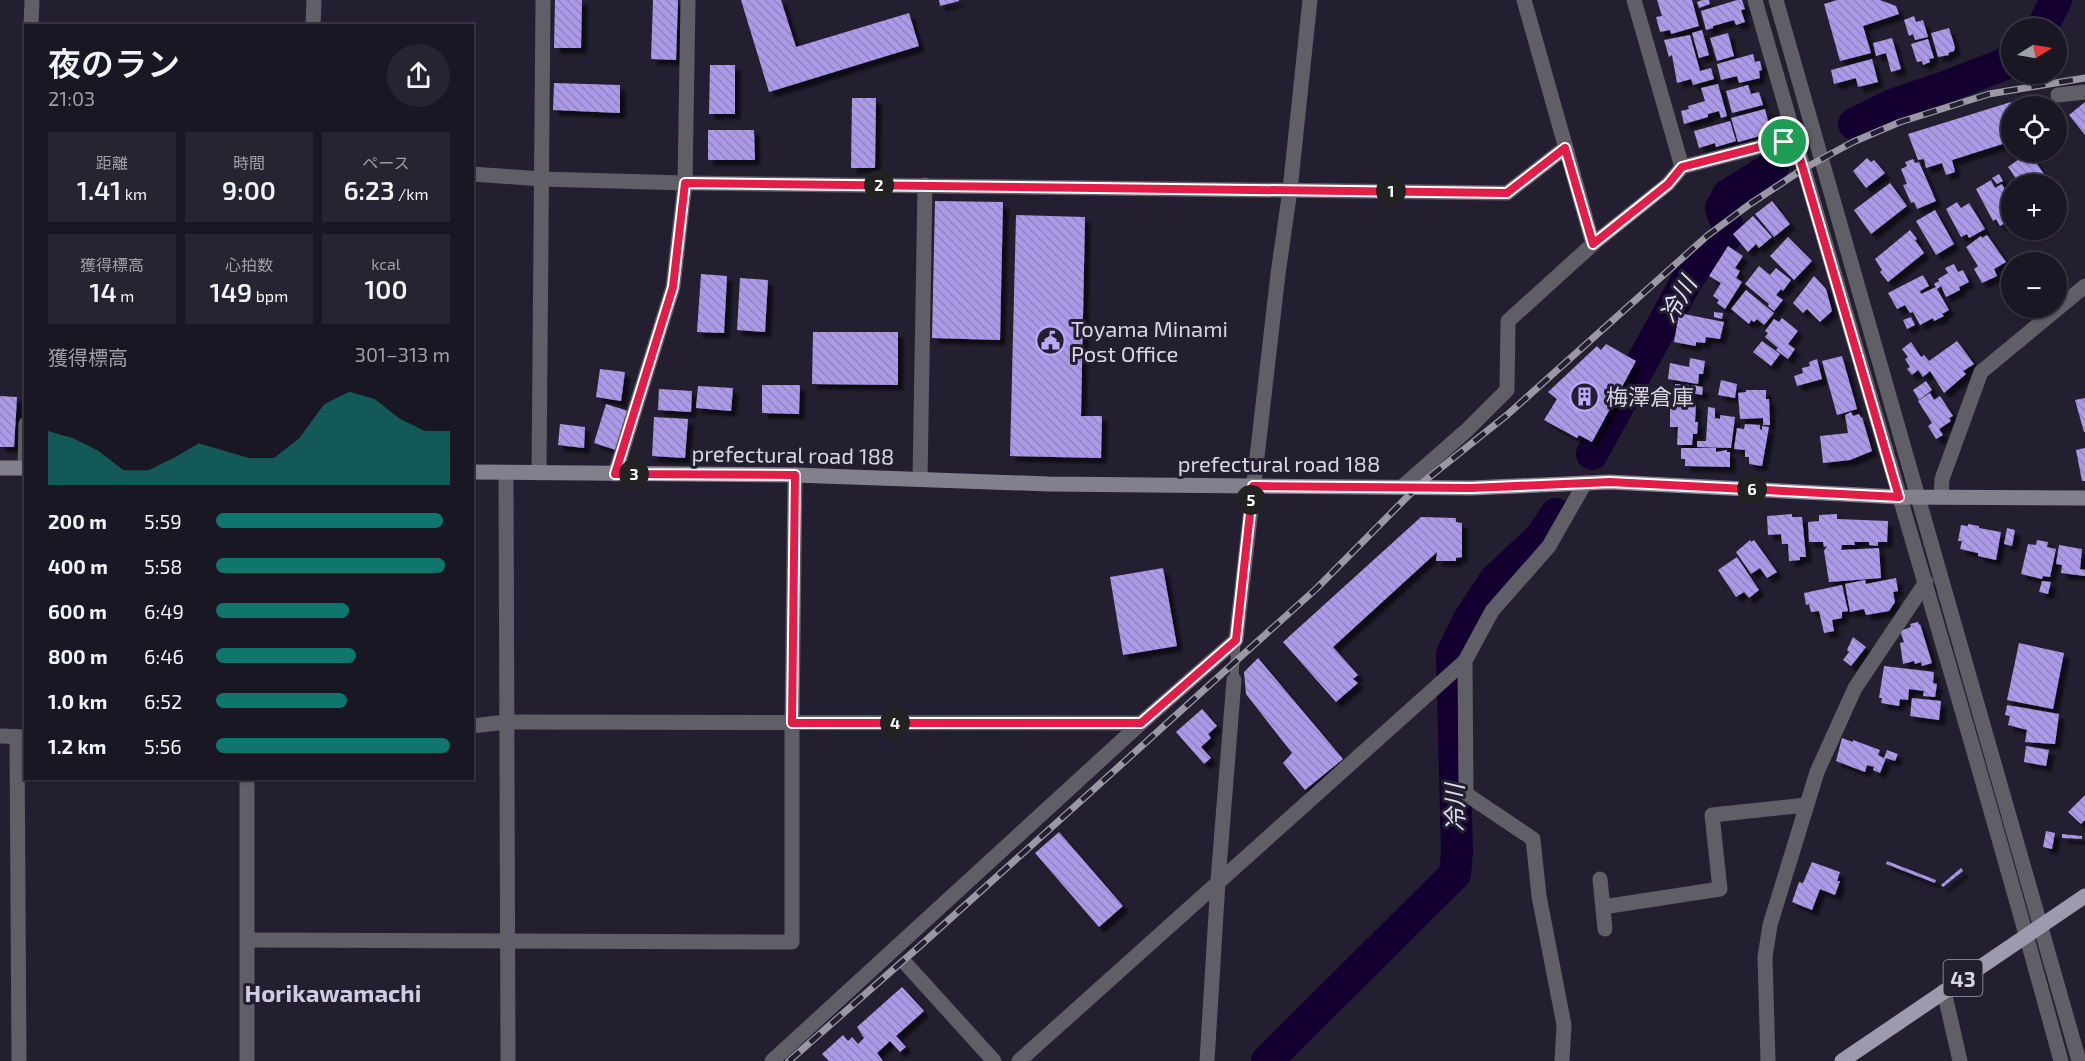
<!DOCTYPE html>
<html lang="ja">
<meta charset="utf-8">
<style>
body{margin:0;font-family:"Exo 2","Noto Sans JP",sans-serif;background:#272431;color:#f1f3f6;height:100vh;display:flex;flex-direction:column;font-size:22px;white-space:nowrap}
*{box-sizing:border-box;margin:0}
p{font-size:20px;color:#9f9fa6}
.icon{flex:none;width:33px;height:33px;fill:none;stroke:currentColor;stroke-width:2;stroke-linecap:round;stroke-linejoin:round}
.map{position:relative;flex:1;overflow:hidden}
.drawer{position:absolute;left:24px;top:24px;width:450px;height:756px;display:flex;flex-direction:column;background:#1a1724;border-radius:0px;box-shadow:0 2px 4px #0004,0 0 0 2px #383641}
.drawer>*{flex:none}
.needle{width:39px;rotate:79deg}
.fabs{position:absolute;left:2001px;top:18px;display:grid;gap:12px}
.fabs a{display:grid;place-items:center;width:66px;height:66px;border-radius:50%;background:#1a1724;box-shadow:0 2px 4px #0004,0 0 0 2px #383641;font-size:30px}
.pin{position:absolute;display:grid;place-items:center;width:51px;height:51px;color:#fff;margin:-26px;border:3px solid #fff;border-radius:50%;box-shadow:0 2px 6px #0007}
.km{position:absolute;width:30px;height:30px;margin:-15px;border-radius:50%;background:#222;color:#fff;font-size:16px;line-height:30px;text-align:center}
.round{display:grid;place-items:center;flex:none;width:63px;height:63px;border-radius:32px;background:#272431}
.summary{display:flex;align-items:center;justify-content:space-between;height:102px;padding:0 24px}
h1{font-size:33px;font-weight:600;line-height:45px}
.figures{display:grid;grid-template-columns:repeat(3,1fr);gap:9px;height:102px;padding:6px 24px}
.figures div{display:grid;align-content:center;border-radius:0px;background:#272431;text-align:center}
.figures b{font-size:26px;font-weight:600}
.figures small{font-size:16px;font-weight:400}
.figures p{font-size:16px}
.chart{height:168px;padding:12px 24px}
.chart p{display:flex;justify-content:space-between}
.chart svg{width:100%;height:108px;margin-top:6px;fill:#0f766e;opacity:.7}
ul{padding:0 24px;list-style:none;font-size:20px}
li{display:grid;grid-template-columns:96px 72px 1fr;align-items:center;height:45px}
li i{height:15px;border-radius:8px;background:#0f766e}
.map>svg:first-child{display:block}
.lines{fill:none;stroke-linecap:round;stroke-linejoin:round}
.river{stroke:#130030;stroke-width:32}
.building{fill:url(#building-back-hatch);filter:url(#shadow)}
.service{stroke:#605e67;stroke-width:9}
.minor{stroke:#605e67;stroke-width:15}
.tertiary{stroke:#605e67;stroke-width:15}
.secondary{stroke:#83808e;stroke-width:15}
.primary{stroke:#9e9aad;stroke-width:15}
.rail-casing{stroke:#9b98a6;stroke-width:7}
.rail{stroke:#231f30;stroke-width:4.5;stroke-dasharray:14;stroke-linecap:butt}
.route-casing{stroke:#fff;stroke-width:12}
.route{stroke:#e11d48;stroke-width:8}
.labels{text-anchor:middle;dominant-baseline:central;stroke-width:6;stroke-linejoin:round;paint-order:stroke}
.shield{fill:#231f30;stroke:#a29fad;stroke-width:1.5}
.shield-label{font-size:21px;font-weight:bold;fill:#d8d6e2}
.poi-label{font-size:22px;fill:#d8d6e2;stroke:#231f30;text-anchor:start}
.street-label{font-size:22px;fill:#d8d6e2;stroke:#231f30}
.water-label{font-size:24px;font-style:italic;fill:#e0dcf1;stroke:#231f30}
.neighbourhood-label{font-size:24px;font-weight:bold;fill:#d0cce2;stroke:#231f30}
</style>
<div class="map">
<svg width="2085" height="1061" viewBox="0 0 2085 1061">
<defs>
<pattern id="building-back-hatch" width="6" height="6" patternUnits="userSpaceOnUse" patternTransform="scale(1.5)"><rect width="6" height="6" fill="#ac99e8"/><path d="M-1 5l2 2M0 0l6 6M5-1l2 2" fill="none" stroke="#9183bf"/></pattern>
<filter id="shadow"><feDropShadow dx="5.5" dy="5.5" stdDeviation="1.5" flood-color="#0009"/></filter>
</defs>
<rect width="100%" height="100%" fill="#231f30"/>
<g class="lines">
<g class="river">
<polyline points="2042,28 2056,0"/>
<polyline points="1854,124 1892,105 1948,86 2012,61"/>
<polyline points="1592,454 1687,280 1703,257 1726,237 1728,228 1721,208 1728,195 1773,167"/>
<polyline points="1267,1061 1455,874 1457,852 1452,654 1469,619 1495,580 1541,537 1556,514"/>
</g>
</g>
<g class="building">
<polygon points="555,0 582,0 581,48 554,48"/>
<polygon points="653,0 678,0 676,60 651,59"/>
<polygon points="741,0 781,0 796,47 909,13 919,46 769,92"/>
<polygon points="939,0 959,0 959,1 940,6"/>
<polygon points="1657,0 1692,0 1699,26 1671,34 1670,30 1660,32 1656,17 1662,16"/>
<polygon points="1702,0 1709,0 1710,4 1699,8 1697,2"/>
<polygon points="1737,0 1742,0 1745,9 1741,10 1745,22 1736,25 1734,20 1713,26 1713,28 1706,30 1701,11"/>
<polygon points="1837,0 1880,0 1896,6 1899,14 1863,26 1871,53 1840,61 1824,4"/>
<polygon points="1914,16 1916,22 1923,20 1928,37 1915,40 1913,34 1909,36 1904,20"/>
<polygon points="1949,28 1955,47 1954,51 1948,53 1949,55 1938,57 1931,33"/>
<polygon points="1702,30 1709,55 1699,58 1692,33"/>
<polygon points="1728,33 1734,56 1717,61 1710,38"/>
<polygon points="1690,35 1700,71 1711,68 1714,79 1693,85 1691,79 1677,83 1672,55 1669,57 1664,40"/>
<polygon points="1892,38 1901,69 1891,72 1886,53 1876,56 1873,43"/>
<polygon points="1928,39 1934,58 1929,59 1930,62 1923,65 1922,61 1917,62 1911,44"/>
<polygon points="1753,54 1755,62 1760,61 1762,70 1759,71 1760,78 1739,83 1737,76 1721,80 1717,64"/>
<polygon points="1872,59 1878,82 1858,87 1856,78 1834,84 1831,70"/>
<polygon points="710,65 735,65 735,114 709,114"/>
<polygon points="554,83 620,85 620,113 553,110"/>
<polygon points="1718,84 1727,116 1721,118 1719,111 1708,114 1708,117 1684,124 1681,111 1689,109 1688,106 1705,101 1701,88"/>
<polygon points="1748,85 1751,94 1759,92 1763,105 1732,113 1726,91"/>
<polygon points="852,98 876,98 875,168 851,168"/>
<polygon points="2011,102 2013,106 2012,141 1952,160 1955,172 1946,175 1942,163 1926,168 1924,159 1918,160 1908,134"/>
<polygon points="2085,102 2085,135 2069,115"/>
<polygon points="1765,109 1771,133 1738,142 1731,118"/>
<polygon points="1730,121 1736,141 1716,147 1715,143 1699,148 1694,131"/>
<polygon points="708,130 754,130 755,160 708,160"/>
<polygon points="2029,152 2048,180 2041,184 2020,184 2008,167"/>
<polygon points="1867,158 1871,162 1874,160 1885,173 1866,188 1853,171"/>
<polygon points="1913,159 1915,163 1919,162 1936,201 1917,209 1914,202 1911,203 1903,185 1907,184 1901,169 1907,166 1905,162"/>
<polygon points="1999,174 2003,181 1997,184 1992,178"/>
<polygon points="1991,180 1995,188 2002,184 2012,202 2012,219 2000,226 1996,219 1993,221 1976,189"/>
<polygon points="1890,183 1907,206 1871,234 1854,210"/>
<polygon points="935,201 1003,202 1000,340 932,338"/>
<polygon points="1772,201 1790,224 1774,237 1755,214"/>
<polygon points="1957,202 1961,208 1969,203 1985,229 1969,238 1967,234 1961,237 1946,209"/>
<polygon points="1935,210 1954,244 1936,255 1916,221"/>
<polygon points="1016,215 1085,217 1081,416 1102,416 1101,458 1010,456"/>
<polygon points="1753,216 1772,237 1759,248 1756,244 1748,252 1733,234"/>
<polygon points="1910,230 1917,239 1915,240 1924,253 1888,282 1880,272 1882,270 1875,259"/>
<polygon points="1987,235 2006,262 1994,269 1997,276 1982,283 1974,269 1978,266 1966,247 1981,236 1982,238"/>
<polygon points="1788,237 1812,261 1794,280 1770,256"/>
<polygon points="1728,246 1743,256 1735,268 1740,271 1736,278 1742,282 1725,309 1717,303 1719,300 1713,296 1721,283 1709,276"/>
<polygon points="1954,264 1958,272 1963,270 1969,282 1959,287 1960,290 1946,297 1941,286 1937,289 1949,310 1942,314 1944,316 1934,321 1933,318 1920,325 1913,312 1910,313 1905,305 1897,309 1888,293 1923,275 1929,286 1920,291 1921,294 1936,287 1934,284 1939,281 1938,279 1948,273 1945,268"/>
<polygon points="1759,266 1770,275 1776,268 1791,280 1783,291 1781,289 1776,295 1783,300 1774,311 1768,306 1769,304 1745,284"/>
<polygon points="701,274 727,276 724,333 697,332"/>
<polygon points="1814,276 1826,289 1832,311 1820,322 1807,309 1803,313 1793,303"/>
<polygon points="740,278 768,280 765,332 737,330"/>
<polygon points="1746,290 1774,313 1764,325 1757,319 1754,322 1751,320 1749,324 1731,309"/>
<polygon points="1714,312 1723,313 1722,319 1714,317"/>
<polygon points="1679,313 1724,322 1720,339 1706,337 1705,343 1696,342 1696,346 1674,342"/>
<polygon points="1911,317 1915,325 1907,329 1903,320"/>
<polygon points="1782,318 1798,331 1788,344 1795,349 1788,359 1776,350 1778,348 1765,337 1768,333 1765,331 1774,319 1779,322"/>
<polygon points="813,332 898,332 898,385 812,384"/>
<polygon points="1762,341 1780,354 1771,366 1753,352"/>
<polygon points="1957,341 1974,364 1963,371 1966,374 1944,393 1930,371 1923,377 1918,370 1912,375 1907,369 1910,367 1905,359 1908,357 1902,349 1911,342 1921,357 1924,355 1929,361"/>
<polygon points="1606,344 1636,361 1592,442 1579,435 1577,438 1544,420 1557,399 1548,392 1597,346 1601,350"/>
<polygon points="1842,356 1857,409 1837,415 1822,361"/>
<polygon points="1690,358 1705,361 1703,374 1699,374 1698,384 1668,379 1670,363 1689,367"/>
<polygon points="1817,359 1822,379 1797,386 1794,376 1803,373 1802,368 1810,366 1809,362"/>
<polygon points="600,369 625,372 621,401 596,397"/>
<polygon points="1721,380 1737,384 1735,398 1718,395"/>
<polygon points="1926,381 1932,390 1919,400 1913,390"/>
<polygon points="1675,384 1689,385 1689,392 1691,392 1692,385 1703,387 1702,395 1692,393 1691,403 1696,404 1695,422 1698,422 1697,434 1693,434 1692,445 1677,445 1678,427 1670,427 1670,403 1675,403"/>
<polygon points="762,385 800,385 799,414 762,413"/>
<polygon points="698,386 733,388 731,411 696,408"/>
<polygon points="659,389 692,391 691,412 658,410"/>
<polygon points="1746,390 1766,390 1766,399 1769,399 1770,425 1763,425 1763,418 1740,419 1738,393 1746,392"/>
<polygon points="1930,393 1934,400 1940,396 1953,416 1949,418 1951,421 1939,429 1943,435 1936,439 1928,426 1932,423 1918,401"/>
<polygon points="0,396 17,397 14,447 0,447"/>
<polygon points="2085,398 2085,432 2084,432 2075,400"/>
<polygon points="606,404 628,411 616,450 594,443"/>
<polygon points="1708,407 1715,408 1715,418 1720,419 1720,415 1735,417 1731,448 1697,447 1697,441 1706,441"/>
<polygon points="1851,412 1853,416 1859,414 1861,418 1862,417 1872,451 1850,460 1823,463 1820,436 1848,433 1845,415"/>
<polygon points="654,417 688,419 685,458 652,456"/>
<polygon points="560,424 585,427 584,448 558,445"/>
<polygon points="1745,424 1760,425 1760,429 1762,430 1762,426 1769,427 1762,466 1749,464 1749,457 1745,457 1745,450 1734,449 1737,428 1744,429"/>
<polygon points="1681,448 1716,448 1716,452 1727,450 1727,452 1730,452 1730,467 1685,466 1685,459 1681,459"/>
<polygon points="2085,448 2085,481 2082,481 2076,450"/>
<polygon points="1792,514 1792,517 1802,517 1806,557 1800,557 1800,560 1789,561 1788,544 1782,544 1781,534 1768,535 1767,516"/>
<polygon points="1837,514 1837,519 1888,521 1887,542 1878,542 1878,546 1869,545 1869,542 1854,542 1855,545 1842,545 1841,550 1879,548 1881,578 1829,582 1824,551 1827,546 1824,547 1823,542 1809,542 1808,522 1819,521 1819,515"/>
<polygon points="1421,517 1456,518 1456,522 1462,523 1462,557 1456,558 1456,561 1436,561 1437,552 1333,647 1358,675 1353,679 1358,683 1336,702 1283,642"/>
<polygon points="1968,524 1979,526 1979,528 2001,532 1996,560 1978,556 1978,553 1960,549 1962,541 1958,541 1961,525 1968,526"/>
<polygon points="2007,528 2015,530 2012,546 2004,544"/>
<polygon points="1750,540 1751,542 1754,540 1777,572 1767,578 1760,568 1751,574 1736,552"/>
<polygon points="2037,540 2048,542 2047,547 2056,549 2050,577 2043,576 2042,579 2021,574 2028,544 2036,545"/>
<polygon points="2059,545 2082,549 2080,569 2085,570 2085,576 2061,573 2062,565 2056,564"/>
<polygon points="1737,557 1759,590 1749,598 1744,592 1736,597 1718,570"/>
<polygon points="1163,568 1177,646 1123,655 1110,577"/>
<polygon points="1896,578 1898,591 1893,592 1895,602 1889,611 1866,615 1864,609 1850,612 1845,584 1865,580 1866,584"/>
<polygon points="2042,581 2051,582 2048,594 2039,592"/>
<polygon points="1842,585 1848,611 1842,612 1842,618 1832,620 1834,631 1824,633 1819,611 1811,612 1809,604 1806,605 1804,593"/>
<polygon points="1918,622 1919,625 1920,624 1932,663 1922,666 1921,662 1915,664 1914,661 1903,664 1900,643 1904,642 1900,631 1911,627 1910,624"/>
<polygon points="1853,637 1866,647 1851,666 1843,660 1849,652 1847,650"/>
<polygon points="2019,643 2064,653 2053,709 2007,700"/>
<polygon points="1258,658 1343,759 1305,790 1283,763 1292,753 1246,694 1244,672"/>
<polygon points="1884,666 1934,672 1933,683 1937,684 1935,697 1923,696 1924,691 1909,689 1908,700 1900,699 1899,706 1881,703 1882,698 1879,698"/>
<polygon points="1912,698 1941,701 1939,720 1910,716"/>
<polygon points="2007,705 2059,714 2055,744 2025,742 2027,730 2008,725 2010,716 2005,715"/>
<polygon points="1202,709 1217,726 1208,734 1211,738 1201,747 1211,758 1204,764 1176,732"/>
<polygon points="1842,738 1853,742 1853,740 1880,750 1878,755 1884,758 1887,750 1898,754 1895,761 1886,758 1880,773 1873,770 1874,767 1867,765 1865,772 1836,761"/>
<polygon points="2026,746 2049,750 2046,766 2024,762"/>
<polygon points="2085,795 2085,820 2081,824 2068,812"/>
<polygon points="2046,831 2055,833 2052,849 2043,847"/>
<polygon points="1059,832 1123,906 1099,927 1035,853"/>
<polygon points="2062,834 2082,836 2082,839 2062,838"/>
<polygon points="1887,861 1936,880 1935,883 1886,864"/>
<polygon points="1812,862 1840,872 1837,881 1840,881 1835,895 1820,889 1812,910 1792,902 1799,882 1803,883"/>
<polygon points="1961,868 1963,871 1943,887 1941,885"/>
<polygon points="902,987 924,1011 896,1036 906,1047 900,1052 890,1041 877,1053 883,1061 829,1061 822,1054 843,1035 848,1041 852,1037 858,1044 864,1038 857,1027"/>
</g>
<g class="lines">
<polyline class="service" points="1234,680 1236,640"/>
<g class="minor">
<polyline points="1524,0 1593,244"/>
<polyline points="1634,0 1682,167"/>
<polyline points="313,26 314,0"/>
<polyline points="2058,95 2085,92"/>
<polyline points="472,174 542,179 685,183 1507,193 1565,148"/>
<polyline points="506,473 508,1061"/>
<polyline points="539,473 543,0"/>
<polyline points="615,474 673,287 685,183 688,0"/>
<polyline points="920,479 925,185"/>
<polyline points="1402,487 1467,430 1507,390 1508,321 1593,244 1668,184 1682,167 1794,138"/>
<polyline points="1941,497 1942,479 1981,372 2085,286"/>
<polyline points="1465,661 1466,794 1533,839 1539,896 1564,1025 1562,1061"/>
<polyline points="472,726 506,722 1141,723"/>
<polyline points="0,736 26,737"/>
<polyline points="17,737 19,1061"/>
<polyline points="1600,879 1605,929"/>
<polyline points="1603,907 1720,889 1712,815 1806,805"/>
<polyline points="248,940 792,942 792,723 795,475"/>
<polyline points="907,965 994,1061"/>
<polyline points="1944,991 1960,1061"/>
<polyline points="247,1061 247,778"/>
<polyline points="772,1061 1141,723 1236,640 1278,274 1290,190 1310,0"/>
<polyline points="1019,1061 1465,661 1492,611 1549,546 1585,483"/>
<polyline points="1207,1061 1218,881 1234,680"/>
<polyline points="1768,1061 1765,957 1770,925 1817,772 1855,688 1926,582"/>
</g>
<g class="tertiary">
<path d="M1755,0c101,354 209,706 306,1061"/>
<polyline points="1776,0 2079,1061"/>
<polyline points="31,26 32,0"/>
<polyline points="25,468 26,424"/>
</g>
<g class="secondary">
<polyline points="0,468 26,468"/>
<polyline points="472,472 795,475 1049,484 1253,486 1471,488 1610,482 1899,497 2085,498"/>
</g>
<polyline class="primary" points="1842,1061 2085,896"/>
<defs>
<polyline id="rail" points="789,1061 921,945 1317,588 1417,487 1507,415 1707,236 1750,204 1803,169 1853,142 1900,122 1989,94 2085,78"/>
</defs>
<use href="#rail" class="rail-casing"/>
<use href="#rail" class="rail"/>
</g>
<g class="lines">
<defs>
<polygon id="route" points="1794,138 1899,497 1610,482 1471,488 1253,486 1236,640 1141,723 792,723 795,475 615,474 673,287 685,183 1507,193 1565,148 1593,244 1668,184 1682,167"/>
</defs>
<use href="#route" class="route-casing"/>
<use href="#route" class="route"/>
</g>
<defs>
<symbol id="civic-ring" viewBox="-11 -11 22 22"><circle r="9.5" fill="#231f30" stroke="#bcaaf6" stroke-width="1.5"/><path d="M-.6-6.5H3V-4.5H.6V-3L4-1V1h2V6H-6V1h2V-1L-.6-3ZM-1.2 2.5V6h2.4V2.5Z" fill="#bcaaf6"/></symbol>
<symbol id="building-ring" viewBox="-11 -11 22 22"><circle r="9.5" fill="#231f30" stroke="#bcaaf6" stroke-width="1.5"/><path d="M-4-6H4V6H1V3H-1V6H-4ZM-2.5-4.3h1.7v1.8h-1.7ZM.8-4.3h1.7v1.8H.8ZM-2.5-1h1.7V.8h-1.7ZM.8-1h1.7V.8H.8Z" fill="#bcaaf6"/></symbol>
</defs>
<g fill-rule="evenodd">
<use href="#civic-ring" x="1034" y="324" width="33" height="33"/>
<use href="#building-ring" x="1568" y="380" width="33" height="33"/>
</g>
<g class="labels">
<rect class="shield" x="1943.5" y="960" width="39" height="36" rx="4.5"/>
<g class="shield-label">
<text x="1963" y="978">43</text>
</g>
<g class="poi-label">
<text x="1071" y="328">Toyama Minami<tspan x="1071" dy="25">Post Office</tspan></text>
<text x="1606" y="396">梅澤倉庫</text>
</g>
<g class="street-label">
<text transform="translate(793 454) rotate(1)">prefectural road 188</text>
<text x="1279" y="463">prefectural road 188</text>
</g>
<g class="water-label">
<text transform="translate(1677 299) rotate(-60)">冷川</text>
<text transform="translate(1454 808) rotate(-91)">冷川</text>
</g>
<g class="neighbourhood-label">
<text x="333" y="992">Horikawamachi</text>
</g>
</g>
</svg>
<div class="fabs">
<a><svg class="needle" viewBox="-14 -14 28 28"><path d="M0-13l5 13h-10z" fill="#e53935"/><path d="M0 13l5-13h-10z" fill="#9f9fa6"/></svg></a>
<a><svg class="icon" aria-label="locate" viewBox="0 0 24 24"><circle cx="12" cy="12" r="6"/><path d="M12 2v4M12 18v4M2 12h4M18 12h4"/></svg></a>
<a>+</a>
<a>−</a>
</div>
<div class="pin" style="left:1784px;top:142px;background:#1e9e55"><svg class="icon" aria-label="arrive" viewBox="0 0 24 24"><path d="M6 21V4h12l-3 4 3 4H6"/></svg></div>
<b class="km" style="left:1391px;top:191px">1</b>
<b class="km" style="left:879px;top:185px">2</b>
<b class="km" style="left:634px;top:474px">3</b>
<b class="km" style="left:895px;top:723px">4</b>
<b class="km" style="left:1251px;top:500px">5</b>
<b class="km" style="left:1752px;top:489px">6</b>
<section class="drawer">
<div class="summary"><div><h1>夜のラン</h1><p>21:03</p></div><a class="round"><svg class="icon" aria-label="share" viewBox="0 0 24 24"><path d="M12 15V3M7 8l5-5 5 5M5 13v7h14v-7"/></svg></a></div>
<div class="figures">
<div><p>距離</p><b>1.41<small> km</small></b></div>
<div><p>時間</p><b>9:00</b></div>
<div><p>ペース</p><b>6:23<small> /km</small></b></div>
</div>
<div class="figures">
<div><p>獲得標高</p><b>14<small> m</small></b></div>
<div><p>心拍数</p><b>149<small> bpm</small></b></div>
<div><p>kcal</p><b>100</b></div>
</div>
<div class="chart"><p><span>獲得標高</span>301–313 m</p>
<svg viewBox="0 0 160 44" preserveAspectRatio="none"><path d="M0 44V22L10 25L20 30L30 38L40 38L50 33L60 27L70 30L80 33L90 33L100 25L110 11L120 6L130 9L140 17L150 22L160 22V44z"/></svg>
</div>
<ul>
<li><b>200 m</b>5:59<i style="width:97%"></i></li>
<li><b>400 m</b>5:58<i style="width:98%"></i></li>
<li><b>600 m</b>6:49<i style="width:57%"></i></li>
<li><b>800 m</b>6:46<i style="width:60%"></i></li>
<li><b>1.0 km</b>6:52<i style="width:56%"></i></li>
<li><b>1.2 km</b>5:56<i style="width:100%"></i></li>
</ul>
</section>
</div>
